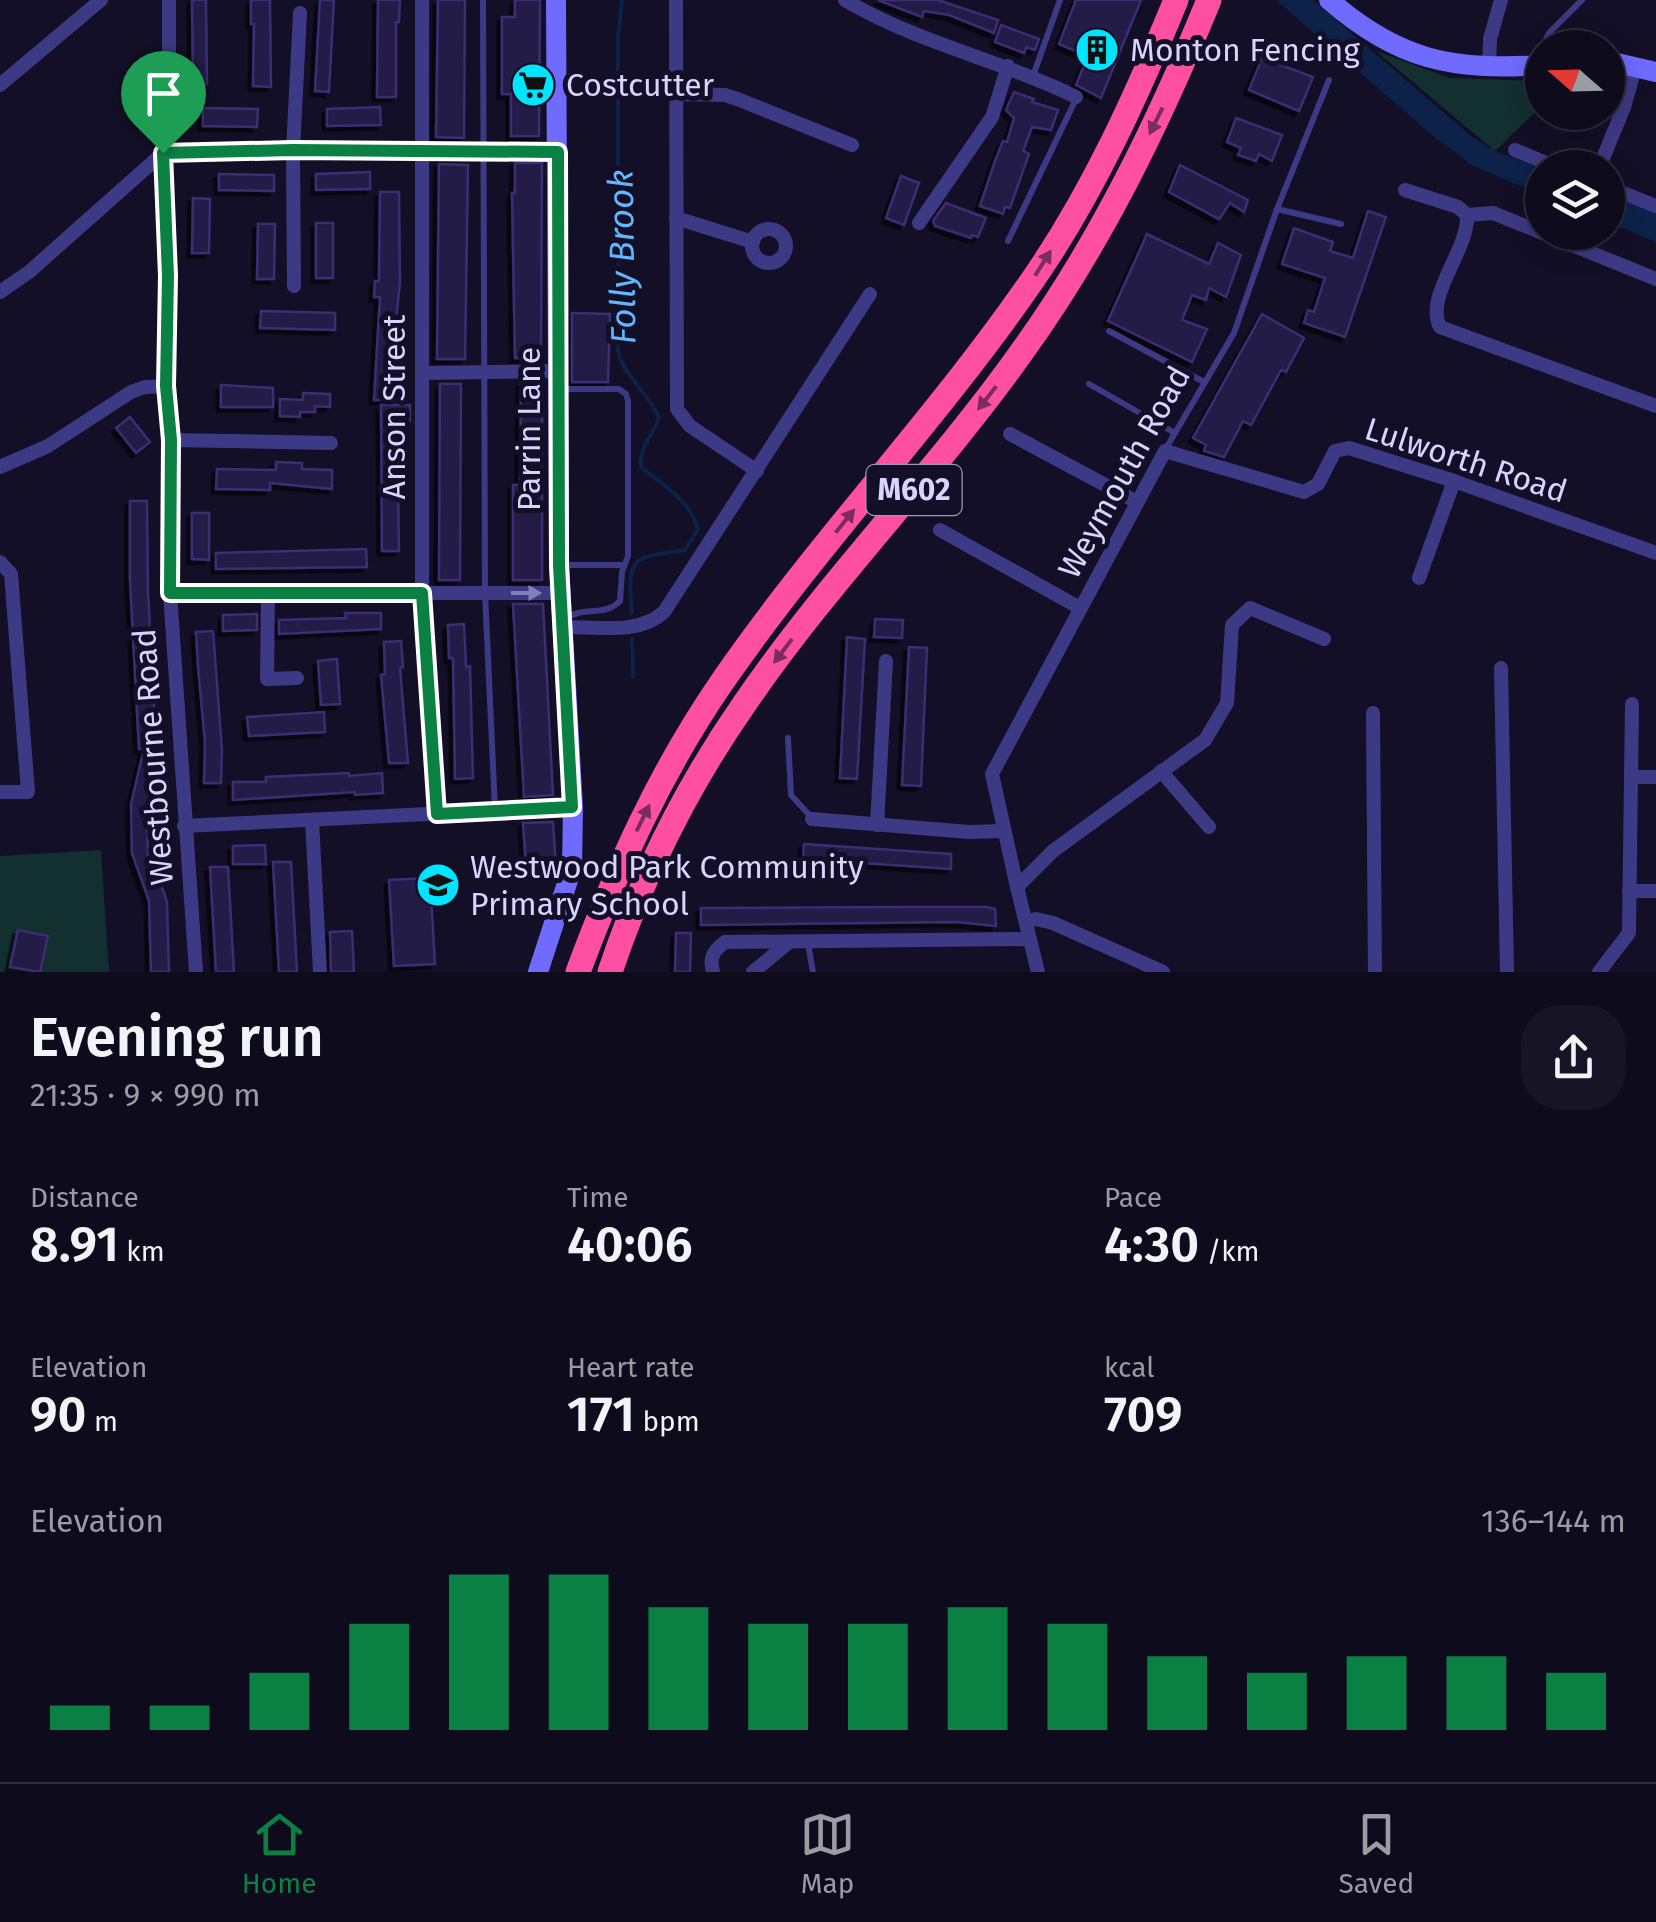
<!DOCTYPE html>
<meta charset="utf-8">
<style>
body{margin:0;font-family:"Fira Sans",sans-serif;background:#171425;color:#f1f3f6;height:100vh;display:flex;flex-direction:column;font-size:38px;white-space:nowrap}
*{box-sizing:border-box;margin:0}
p{font-size:32px;color:#9b9ba3}
.icon{flex:none;width:55px;height:55px;fill:none;stroke:currentColor;stroke-width:2;stroke-linecap:round;stroke-linejoin:round}
.map{position:relative;height:972px;overflow:hidden}
.sheet{display:flex;flex-direction:column;background:#0e0b1c;flex:1}
.sheet>*{flex:none}
.needle{width:65px;rotate:290deg}
.fabs{position:absolute;left:1525px;top:30px;display:grid;gap:20px}
.fabs a{display:grid;place-items:center;width:100px;height:100px;border-radius:50%;background:#0e0b1c;box-shadow:0 5px 25px #0003,0 0 0 2px #2e2b3b;font-size:50px}
.pin{position:absolute;display:grid;place-items:center;width:85px;height:85px;color:#fff;margin:-102px -42px;border-radius:50% 50% 50% 0;rotate:-45deg;box-shadow:0 0 10px #0007}
.pin .icon{rotate:45deg}
.round{display:grid;place-items:center;flex:none;width:105px;height:105px;border-radius:40px;background:#171425}
.overview{display:flex;align-items:center;justify-content:space-between;height:170px;padding:0 30px}
h1{font-size:55px;font-weight:600;line-height:75px}
.stats{display:grid;grid-template-columns:repeat(3,1fr);gap:15px;height:170px;padding:10px 30px}
.stats div{display:grid;align-content:center}
.stats b{font-size:50px;font-weight:600}
.stats small{font-size:28px;font-weight:400}
.stats p{font-size:28px}
.chart{height:280px;padding:20px 30px}
.chart p{display:flex;justify-content:space-between}
.chart svg{width:100%;height:180px;margin-top:10px;stroke:#0b8043;stroke-width:6}
.dock{display:flex;justify-content:space-around;align-items:center;height:140px;border-top:2px solid #2e2b3b;background:#0e0b1c;font-size:28px;color:#9b9ba3}
.dock a{display:grid;justify-items:center;gap:5px}
.dock .current{color:#0b8043}
.map>svg:first-child{display:block}
.green{fill:#12302f}
.water{fill:#0c2248}
.lines{fill:none;stroke-linecap:round;stroke-linejoin:round}
.stream{stroke:#0c2248;stroke-width:4}
.building{fill:#241b47;stroke:#3b2d73;stroke-width:2.5;filter:url(#shadow)}
.lane{stroke:#3d3a85;stroke-width:6}
.street{stroke:#3d3a85;stroke-width:14}
.secondary{stroke:#6f6bff;stroke-width:20}
.highway{stroke:#ff4fa3;stroke-width:25}
.oneway{fill:#7d2c5e}
.oneway2{fill:#837fbc}
.route-casing{stroke:#fff;stroke-width:20}
.route{stroke:#0b8043;stroke-width:12}
.labels{text-anchor:middle;dominant-baseline:central;stroke-width:10;stroke-linejoin:round;paint-order:stroke}
.shield{fill:#130f26;stroke:#9e99be;stroke-width:2.5}
.shield-label{font-size:30px;font-weight:bold;fill:#d9d4ff}
.poi-label{font-size:32px;fill:#d9d4ff;stroke:#130f26;text-anchor:start}
.street-label{font-size:32px;fill:#d9d4ff;stroke:#130f26}
.water-label{font-size:35px;font-style:italic;fill:#62b6ff;stroke:#130f26}
</style>
<div class="map">
<svg width="1656" height="972" viewBox="0 0 1656 972">
<defs>
<filter id="shadow"><feDropShadow dx="-4.5" dy="4.5" stdDeviation="0" flood-color="#0009"/></filter>
</defs>
<rect width="100%" height="100%" fill="#130f26"/>
<g class="green">
<polygon points="1376,51 1450,78 1542,81 1542,106 1495,151"/>
<polygon points="101,850 109,972 0,972 0,856"/>
</g>
<g class="water">
<polygon points="1276,0 1313,0 1471,136 1495,151 1542,169 1542,195 1472,165 1432,135"/>
<polygon points="1608,194 1656,212 1656,242 1608,222"/>
</g>
<g class="lines">
<g class="stream">
<path d="M622,0l-4,37v314c6,26 31,42 41,67 -6,17 -21,31 -18,49 23,19 49,33 57,62l-13,21c-55,8 -58,6 -53,63"/>
<polyline points="632,639 633,677"/>
</g>
</g>
<g class="building">
<polygon points="192,0 206,0 207,84 193,84"/>
<polygon points="251,0 270,0 271,87 253,86 254,24 251,24"/>
<polygon points="320,0 334,0 329,92 315,91"/>
<polygon points="378,0 400,0 399,22 396,22 396,97 377,97"/>
<polygon points="438,0 465,0 464,138 436,137"/>
<polygon points="515,0 540,0 539,136 511,136 511,94 502,94 502,17 515,17"/>
<polygon points="878,0 938,0 998,20 994,33 949,15 924,11 922,17"/>
<polygon points="1076,0 1141,0 1101,98 1076,85 1088,56 1059,44"/>
<polygon points="1001,25 1039,39 1035,50 1026,47 1024,53 995,42"/>
<polygon points="1262,58 1313,77 1299,111 1249,90"/>
<polygon points="1014,92 1034,99 1032,102 1058,110 1051,130 1032,127 1023,151 1029,154 1010,208 1005,207 1003,214 980,206 995,161 1003,141 1007,142 1014,118 1006,110"/>
<polygon points="380,107 381,125 327,126 327,109"/>
<polygon points="203,108 258,109 257,127 203,126"/>
<polygon points="1236,118 1282,135 1272,161 1259,154 1256,161 1238,155 1241,148 1227,142"/>
<polygon points="515,163 542,163 541,358 515,358 512,193 515,193"/>
<polygon points="439,164 468,165 465,359 437,359"/>
<polygon points="1180,165 1248,200 1244,212 1230,203 1219,219 1169,192"/>
<polygon points="370,172 370,189 316,190 316,174"/>
<polygon points="219,174 274,175 274,191 219,190"/>
<polygon points="901,176 919,183 904,225 886,218"/>
<polygon points="380,192 399,192 400,282 396,321 401,321 401,339 392,339 391,400 374,400 380,297 374,297 375,281 379,281"/>
<polygon points="193,198 210,199 209,253 192,253"/>
<polygon points="946,203 986,218 978,237 972,235 971,238 935,226 933,221"/>
<polygon points="1368,211 1386,217 1345,337 1304,323 1308,310 1314,312 1325,278 1282,264 1294,228 1333,242 1330,251 1353,258"/>
<rect x="316" y="223" width="17" height="55"/>
<polygon points="258,224 275,224 274,279 257,279"/>
<polygon points="1147,234 1209,264 1218,243 1241,255 1226,297 1209,288 1206,300 1192,295 1182,320 1207,329 1192,362 1108,321"/>
<polygon points="261,311 335,313 335,330 260,328"/>
<polygon points="572,313 610,314 608,382 572,382"/>
<polygon points="1262,314 1304,338 1286,372 1281,370 1251,425 1243,421 1224,457 1204,451 1206,445 1193,438"/>
<polygon points="521,382 542,383 542,580 513,580 513,485 520,485"/>
<polygon points="440,384 461,384 460,580 439,580"/>
<polygon points="221,385 273,388 273,407 221,407"/>
<polygon points="303,393 330,394 330,407 315,406 315,412 300,412 300,417 280,416 280,399 303,400"/>
<polygon points="381,405 410,405 410,421 397,421 399,551 382,551"/>
<polygon points="130,417 150,442 136,453 116,428"/>
<polygon points="276,462 302,463 302,469 332,470 332,489 270,483 270,490 216,489 217,469 276,470"/>
<polygon points="130,501 147,501 148,591 157,762 147,805 148,860 152,858 167,902 169,972 151,972 149,901 132,853 131,804 144,749 139,749 130,580"/>
<polygon points="192,513 209,513 209,560 192,559"/>
<polygon points="366,549 367,567 216,569 216,553"/>
<polygon points="513,604 543,604 553,795 524,797"/>
<polygon points="345,613 381,613 381,629 279,634 279,620 346,618"/>
<polygon points="257,614 257,630 223,631 223,615"/>
<polygon points="875,619 903,620 902,638 874,637"/>
<polygon points="464,624 466,667 470,666 473,778 455,779 453,658 449,658 448,625"/>
<polygon points="213,631 222,750 221,783 204,783 205,743 198,666 196,632"/>
<polygon points="847,637 865,639 857,779 840,778"/>
<polygon points="401,641 403,667 400,668 408,763 389,763 381,675 385,674 384,642"/>
<polygon points="909,647 927,648 921,786 902,785"/>
<polygon points="337,659 340,704 321,705 318,661"/>
<polygon points="324,712 325,732 249,736 247,717"/>
<polygon points="349,773 349,776 382,773 383,793 355,795 355,792 233,800 233,782 266,782 266,777"/>
<polygon points="553,822 556,866 526,867 523,823"/>
<polygon points="804,844 951,854 951,869 803,859"/>
<polygon points="265,845 266,864 233,864 233,846"/>
<polygon points="273,862 291,862 297,972 279,972"/>
<polygon points="210,867 228,867 234,972 216,972"/>
<polygon points="430,878 435,964 394,966 389,880"/>
<polygon points="902,907 987,907 995,909 996,926 957,922 701,925 701,908"/>
<polygon points="18,930 48,936 40,972 10,967"/>
<polygon points="352,931 354,972 331,972 330,932"/>
<polygon points="676,933 691,933 690,972 675,972"/>
</g>
<g class="lines">
<g class="lane">
<polyline points="483,0 485,593 495,809"/>
<polyline points="1537,60 1549,33 1582,0"/>
<polyline points="1033,76 1060,0"/>
<polyline points="1277,209 1341,224"/>
<polyline points="1008,241 1076,99"/>
<polyline points="1109,331 1204,382"/>
<polyline points="1089,384 1175,433"/>
<path d="M563,389h56l7,5 2,7v155l-6,16 -2,29c-15,16 -37,5 -53,17"/>
<polyline points="1165,450 1234,333 1277,209 1329,80"/>
<polyline points="560,565 624,565"/>
<polyline points="788,738 791,795 812,818"/>
<polyline points="808,944 813,972"/>
</g>
<g class="street">
<polyline points="169,0 169,119 163,153 168,276 166,386 171,440 170,593 196,972"/>
<polyline points="422,0 422,593 437,814"/>
<polyline points="676,0 677,409 690,426 757,471"/>
<path d="M845,0c72,43 156,60 231,97"/>
<polyline points="1489,66 1490,39 1501,0"/>
<polyline points="0,85 101,0"/>
<polyline points="676,94 725,95 740,100 852,145"/>
<polyline points="1515,150 1558,168"/>
<polyline points="163,153 558,152"/>
<polyline points="1599,168 1624,107 1635,68"/>
<polyline points="1608,187 1656,206"/>
<polyline points="1405,190 1458,207 1467,215"/>
<path d="M1467,215c2,35 -43,81 -27,112l216,79"/>
<polyline points="1467,215 1493,213 1656,279"/>
<polyline points="676,218 753,242"/>
<polyline points="919,223 992,117 1008,66"/>
<circle cx="769" cy="246" r="17"/>
<polyline points="294,286 293,150 300,13"/>
<polyline points="0,292 29,272 163,153"/>
<polyline points="422,373 559,371"/>
<polyline points="1010,434 1137,502"/>
<polyline points="171,440 331,443"/>
<polyline points="0,467 48,446 131,392 145,387 166,386"/>
<polyline points="940,530 1080,608"/>
<polyline points="0,562 11,574 28,792 0,792"/>
<polyline points="1419,578 1454,481"/>
<polyline points="170,593 560,593"/>
<polyline points="268,593 267,679 297,678"/>
<path d="M561,627c33,-1 77,9 103,-15l206,-318"/>
<polyline points="1501,668 1507,972"/>
<polyline points="1373,713 1375,972"/>
<polyline points="1161,771 1209,827"/>
<polyline points="1631,777 1656,777"/>
<polyline points="812,819 969,832 1003,831"/>
<polyline points="312,820 320,972"/>
<polyline points="877,825 886,661"/>
<polyline points="184,826 573,807"/>
<polyline points="1017,887 992,774 1165,451 1304,492 1318,484 1335,451 1349,448 1454,481 1656,553"/>
<polyline points="1629,891 1656,891"/>
<polyline points="1026,921 1036,919 1053,923 1163,972"/>
<path d="M713,972c-4,-14 0,-21 12,-30l305,-3"/>
<polyline points="753,972 789,942"/>
<polyline points="1038,972 1017,887 1053,851 1205,740 1227,703 1232,625 1250,608 1324,639"/>
<polyline points="1599,972 1629,933 1632,704"/>
</g>
<g class="secondary">
<path d="M1329,0c69,60 123,71 213,65"/>
<polyline points="1608,61 1656,72"/>
<polyline points="538,972 572,868 573,807 559,565 556,0"/>
</g>
<g class="highway">
<path d="M578,972c38,-102 82,-200 144,-290 97,-141 217,-265 314,-407 58,-85 101,-180 140,-275"/>
<path d="M610,972c32,-96 77,-186 135,-269 84,-123 190,-229 276,-350 79,-109 137,-229 188,-353"/>
</g>
</g>
<defs><path id="oneway-solid" d="M-6-.8H1V-3.2L6.5 0L1 3.2V.8H-6Z" transform="scale(2.5)"/></defs>
<g class="oneway">
<use href="#oneway-solid" transform="translate(1156 121) rotate(116)"/>
<use href="#oneway-solid" transform="translate(1043 263) rotate(-58)"/>
<use href="#oneway-solid" transform="translate(987 398) rotate(128)"/>
<use href="#oneway-solid" transform="translate(845 521) rotate(-51)"/>
<use href="#oneway-solid" transform="translate(783 651) rotate(127)"/>
<use href="#oneway-solid" transform="translate(643 818) rotate(-64)"/>
</g>
<use class="oneway2" href="#oneway-solid" transform="translate(526 593)"/>
<g class="lines">
<defs>
<polygon id="route" points="293,150 558,152 559,565 572,807 437,814 422,593 170,593 171,440 166,386 168,276 163,153"/>
</defs>
<use href="#route" class="route-casing"/>
<use href="#route" class="route"/>
</g>
<defs>
<symbol id="building-disc" viewBox="-11 -11 22 22"><circle r="9.5" fill="#00e5ff" stroke="#130f26"/><path d="M-4-6H4V6H1V3H-1V6H-4ZM-2.5-4.3h1.7v1.8h-1.7ZM.8-4.3h1.7v1.8H.8ZM-2.5-1h1.7V.8h-1.7ZM.8-1h1.7V.8H.8Z" fill="#111"/></symbol>
<symbol id="supermarket-disc" viewBox="-11 -11 22 22"><circle r="9.5" fill="#00e5ff" stroke="#130f26"/><path d="M-6-5.5h2.5l.6 2H6L4.5 2H-2.5L-4.4-4H-6ZM-1.5 3.2a1.3 1.3 0 1 0 .1 0ZM3 3.2a1.3 1.3 0 1 0 .1 0Z" fill="#111"/></symbol>
<symbol id="school-disc" viewBox="-11 -11 22 22"><circle r="9.5" fill="#00e5ff" stroke="#130f26"/><path d="M0-5L7-2L0 1L-7-2ZM-4 1L0 2.5L4 1V4Q0 6-4 4Z" fill="#111"/></symbol>
</defs>
<g fill-rule="evenodd">
<use href="#building-disc" x="1072" y="25" width="50" height="50"/>
<use href="#supermarket-disc" x="508" y="60" width="50" height="50"/>
<use href="#school-disc" x="413" y="860" width="50" height="50"/>
</g>
<g class="labels">
<rect class="shield" x="866.5" y="465" width="95" height="50" rx="8"/>
<g class="shield-label">
<text x="914" y="490">M602</text>
</g>
<g class="poi-label">
<text x="1130" y="50">Monton Fencing</text>
<text x="566" y="85">Costcutter</text>
<text x="470" y="867">Westwood Park Community<tspan x="470" dy="37">Primary School</tspan></text>
</g>
<g class="street-label">
<text transform="translate(394 407) rotate(-90)">Anson Street</text>
<text transform="translate(529 429) rotate(-90)">Parrin Lane</text>
<text transform="translate(1466 460) rotate(18)">Lulworth Road</text>
<text transform="translate(1124 472) rotate(-61)">Weymouth Road</text>
<text transform="translate(153 757) rotate(-94)">Westbourne Road</text>
</g>
<g class="water-label">
<text transform="translate(622 257) rotate(-91)">Folly Brook</text>
</g>
</g>
</svg>
<div class="fabs">
<a><svg class="needle" viewBox="-14 -14 28 28"><path d="M0-13l5 13h-10z" fill="#e53935"/><path d="M0 13l5-13h-10z" fill="#9b9ba3"/></svg></a>
<a><svg class="icon" aria-label="layers" viewBox="0 0 24 24"><path d="M12 4l9 5-9 5-9-5zM3 14l9 5 9-5"/></svg></a>
</div>
<div class="pin" style="left:163px;top:153px;background:#1e9e55"><svg class="icon" aria-label="arrive" viewBox="0 0 24 24"><path d="M6 21V4h12l-3 4 3 4H6"/></svg></div>
</div>
<section class="sheet">
<div class="overview"><div><h1>Evening run</h1><p>21:35 · 9 × 990 m</p></div><a class="round"><svg class="icon" aria-label="share" viewBox="0 0 24 24"><path d="M12 15V3M7 8l5-5 5 5M5 13v7h14v-7"/></svg></a></div>
<div class="stats">
<div><p>Distance</p><b>8.91<small> km</small></b></div>
<div><p>Time</p><b>40:06</b></div>
<div><p>Pace</p><b>4:30<small> /km</small></b></div>
</div>
<div class="stats">
<div><p>Elevation</p><b>90<small> m</small></b></div>
<div><p>Heart rate</p><b>171<small> bpm</small></b></div>
<div><p>kcal</p><b>709</b></div>
</div>
<div class="chart"><p><span>Elevation</span>136–144 m</p>
<svg viewBox="0 0 160 44" preserveAspectRatio="none"><path d="M5 44V38M15 44V38M25 44V30M35 44V18M45 44V6M55 44V6M65 44V14M75 44V18M85 44V18M95 44V14M105 44V18M115 44V26M125 44V30M135 44V26M145 44V26M155 44V30"/></svg>
</div>
</section>
<nav class="dock">
<a class="current"><svg class="icon" aria-label="home" viewBox="0 0 24 24"><path d="M3 11l9-7 9 7M6 9v11h12V9"/></svg>Home</a>
<a><svg class="icon" aria-label="map" viewBox="0 0 24 24"><path d="M3 6l6-2 6 2 6-2v14l-6 2-6-2-6 2zM9 4v14M15 6v14"/></svg>Map</a>
<a><svg class="icon" aria-label="saved" viewBox="0 0 24 24"><path d="M7 4h10v16l-5-4-5 4z"/></svg>Saved</a>
</nav>
